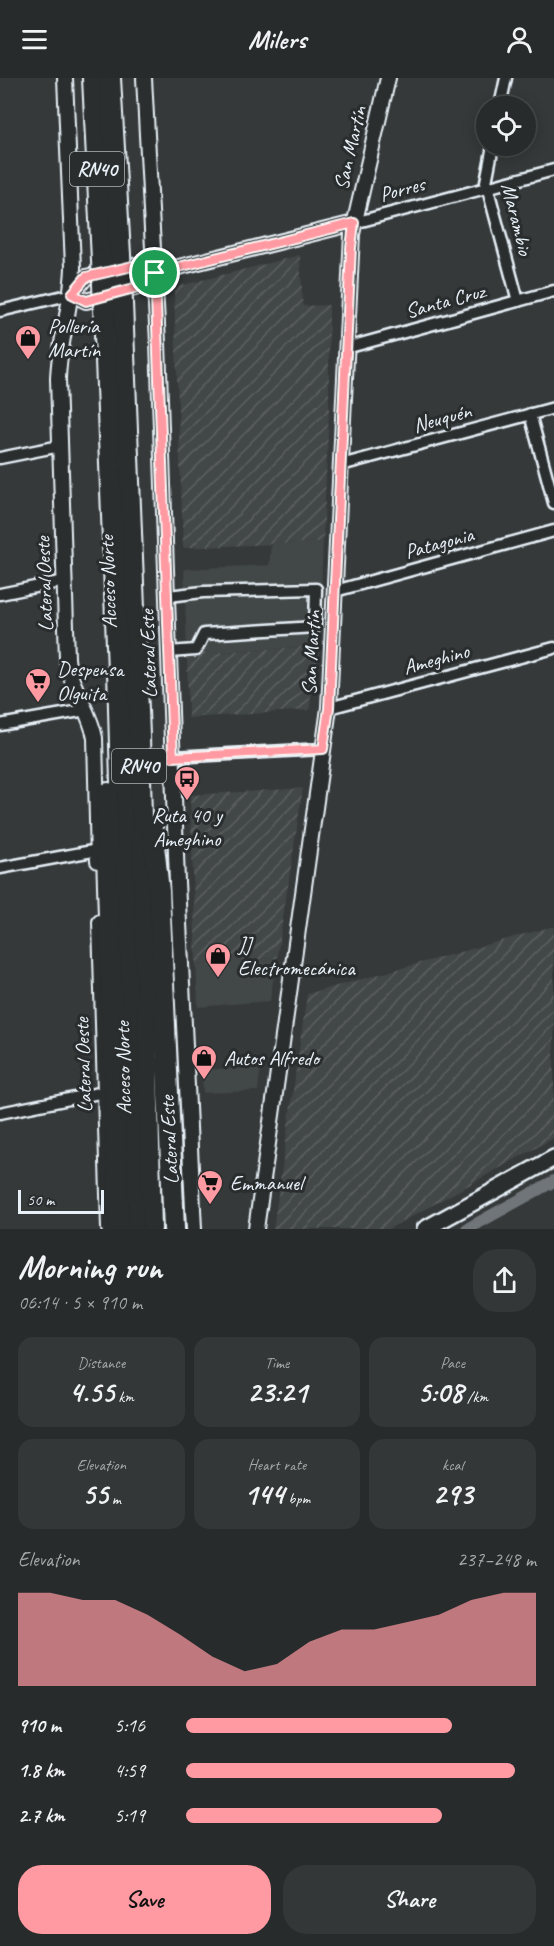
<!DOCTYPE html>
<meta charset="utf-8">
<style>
body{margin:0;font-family:Caveat,sans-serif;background:#343738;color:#f1f3f6;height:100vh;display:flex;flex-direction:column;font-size:22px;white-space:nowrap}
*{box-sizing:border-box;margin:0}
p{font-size:20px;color:#a5a7a9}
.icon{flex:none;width:33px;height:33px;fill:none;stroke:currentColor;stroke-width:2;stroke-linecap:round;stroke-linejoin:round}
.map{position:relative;height:1151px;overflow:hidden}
.side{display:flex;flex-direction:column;background:#282b2c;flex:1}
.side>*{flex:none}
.fabs{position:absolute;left:476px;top:18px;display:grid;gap:12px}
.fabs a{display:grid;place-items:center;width:60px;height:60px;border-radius:50%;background:#282b2c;box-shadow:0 3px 15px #0003,0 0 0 2px #444748;font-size:30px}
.scale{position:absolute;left:18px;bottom:15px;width:86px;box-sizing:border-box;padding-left:6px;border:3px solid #e8f1f8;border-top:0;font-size:16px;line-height:21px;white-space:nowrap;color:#e8f1f8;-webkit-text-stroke:4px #2a2d2e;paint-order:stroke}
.pin{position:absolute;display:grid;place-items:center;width:51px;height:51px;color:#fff;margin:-26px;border:3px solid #fff;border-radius:50%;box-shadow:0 2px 6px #0007}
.round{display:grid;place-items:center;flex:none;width:63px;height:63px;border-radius:24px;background:#343738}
.summary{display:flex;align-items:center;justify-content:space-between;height:102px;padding:0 18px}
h1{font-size:33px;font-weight:700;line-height:45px}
.stats{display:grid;grid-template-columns:repeat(3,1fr);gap:9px;height:102px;padding:6px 18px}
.stats div{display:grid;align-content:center;border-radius:15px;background:#343738;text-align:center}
.stats b{font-size:30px;font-weight:700}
.stats small{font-size:16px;font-weight:400}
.stats p{font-size:16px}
.chart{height:168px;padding:12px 18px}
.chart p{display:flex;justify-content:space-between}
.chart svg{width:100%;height:108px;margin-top:6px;fill:#ff9aa2;opacity:.7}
.action{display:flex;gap:12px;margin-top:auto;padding:12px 18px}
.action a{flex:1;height:69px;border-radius:24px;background:#ff9aa2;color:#111;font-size:24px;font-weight:700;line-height:69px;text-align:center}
.action a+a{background:#343738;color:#f1f3f6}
ul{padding:0 18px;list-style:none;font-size:20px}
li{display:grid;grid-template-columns:96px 72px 1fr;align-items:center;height:45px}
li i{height:15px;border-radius:8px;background:#ff9aa2}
header{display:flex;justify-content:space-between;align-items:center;height:78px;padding:0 18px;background:#282b2c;font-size:27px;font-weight:700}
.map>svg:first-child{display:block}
.built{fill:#424647}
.industrial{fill:url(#industrial-furrows)}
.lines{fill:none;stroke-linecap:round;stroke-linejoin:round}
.canal{stroke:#707579;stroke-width:12}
.minor-casing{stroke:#e8f1f8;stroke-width:15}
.tertiary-casing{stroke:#e8f1f8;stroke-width:18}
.secondary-casing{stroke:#e8f1f8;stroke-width:20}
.motorway-casing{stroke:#e8f1f8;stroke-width:24}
.minor{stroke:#2a2d2e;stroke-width:10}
.tertiary{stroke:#2a2d2e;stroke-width:14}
.secondary{stroke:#2a2d2e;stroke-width:15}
.motorway{stroke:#2a2d2e;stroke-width:20}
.motorway-bridge-casing{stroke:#e8f1f8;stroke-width:24;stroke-linecap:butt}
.motorway-bridge{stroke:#2a2d2e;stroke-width:20}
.route-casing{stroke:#fff;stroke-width:12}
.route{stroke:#ff9aa2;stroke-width:8}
.labels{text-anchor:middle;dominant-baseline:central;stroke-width:6;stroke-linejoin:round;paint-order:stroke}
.shield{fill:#2a2d2e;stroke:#afb6bb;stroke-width:1.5}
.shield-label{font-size:20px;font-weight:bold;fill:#e8f1f8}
.street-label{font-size:21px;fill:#e8f1f8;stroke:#2a2d2e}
.poi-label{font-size:21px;fill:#e8f1f8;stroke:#2a2d2e;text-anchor:start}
</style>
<header><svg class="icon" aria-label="menu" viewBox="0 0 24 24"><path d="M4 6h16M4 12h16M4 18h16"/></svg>Milers<svg class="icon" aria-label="person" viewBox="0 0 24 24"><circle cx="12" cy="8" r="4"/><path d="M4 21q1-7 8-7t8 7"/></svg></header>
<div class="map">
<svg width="554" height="1151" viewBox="0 0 554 1151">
<defs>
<pattern id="industrial-furrows" width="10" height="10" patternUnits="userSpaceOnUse" patternTransform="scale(1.5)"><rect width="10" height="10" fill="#424647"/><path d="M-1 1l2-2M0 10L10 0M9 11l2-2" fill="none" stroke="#5d6162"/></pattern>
</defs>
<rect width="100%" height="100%" fill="#35393a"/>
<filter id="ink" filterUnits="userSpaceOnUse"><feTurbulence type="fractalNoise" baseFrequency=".0167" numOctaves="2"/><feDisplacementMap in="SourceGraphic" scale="12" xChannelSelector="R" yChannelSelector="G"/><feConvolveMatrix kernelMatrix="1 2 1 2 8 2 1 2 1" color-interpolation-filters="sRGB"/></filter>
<g filter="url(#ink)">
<g class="built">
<polygon points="323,464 319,568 187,576 184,491 269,487 271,466"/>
<polygon points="277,880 270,923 198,929 196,886"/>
<polygon points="261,988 258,1013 203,1015 202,992"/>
</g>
<g class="industrial">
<polygon points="300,177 303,228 329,227 329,335 323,464 183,470 174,215 179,208"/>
<polygon points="319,568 318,590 312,590 310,632 188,640 187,576"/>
<polygon points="303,710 277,880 196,886 190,717"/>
<polygon points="554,848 554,1060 389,1151 273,1151 307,916"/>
</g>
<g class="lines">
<polyline class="canal" points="467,1151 554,1103"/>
<defs>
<g id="minor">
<polyline points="500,28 506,0"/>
<polyline points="493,68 486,104 518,223"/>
<polyline points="354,145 554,92"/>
<polyline points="0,233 72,216"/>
<polyline points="346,270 554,213"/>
<polyline points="530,336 554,425"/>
<polyline points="0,380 60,368"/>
<polyline points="341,387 554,330"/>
<polyline points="335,513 554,453"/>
<polyline points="0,516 65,503"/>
<polyline points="168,518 203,514 316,511 315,549 204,556 196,572 169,574"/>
<polyline points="329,630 554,570"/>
<polyline points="0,647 86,632"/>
<polyline points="173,679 323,671"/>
<polyline points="0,790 98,772"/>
<polyline points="0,1035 104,1014"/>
</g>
<g id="tertiary">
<path d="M65,0l8,189c-1,39 -14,74 -15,112l9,279c2,28 23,52 28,80l3,123"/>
<polyline points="144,0 158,265 177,804 194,1151"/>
<polyline points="72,216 86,223 138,209 155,195 354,145"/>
<polyline points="72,216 86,199 137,187 155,195"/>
<polyline points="100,844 109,1151"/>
<polyline points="256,1151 329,630 352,156 388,0"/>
</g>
<polyline id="secondary" points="425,1151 554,1080"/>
<g id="motorway">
<polyline points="93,0 102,182"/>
<polyline points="110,0 120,177"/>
<polyline points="122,225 139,658 151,1151"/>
<polyline points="104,230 118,593 133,1151"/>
<polyline points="108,715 107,776 119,1151"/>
<polyline points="152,749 159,813 174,1151"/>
</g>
</defs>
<use href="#minor" class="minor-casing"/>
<use href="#tertiary" class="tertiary-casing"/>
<use href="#secondary" class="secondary-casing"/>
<use href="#motorway" class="motorway-casing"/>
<use href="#minor" class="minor"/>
<use href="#tertiary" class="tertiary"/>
<use href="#secondary" class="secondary"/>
<use href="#motorway" class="motorway"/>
<defs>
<g id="motorway-bridge">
<polyline points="120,177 122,225"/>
<polyline points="102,182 104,230"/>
</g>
</defs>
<use href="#motorway-bridge" class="motorway-bridge-casing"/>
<use href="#motorway-bridge" class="motorway-bridge"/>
</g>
</g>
<g class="lines" filter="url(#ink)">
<defs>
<polyline id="route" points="155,195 138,209 86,223 72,216 86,199 137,187 155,195 173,679 323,671 329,630 351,170 354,145 155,195"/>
</defs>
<use href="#route" class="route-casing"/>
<use href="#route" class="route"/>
</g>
<defs>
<symbol id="shop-pin" viewBox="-11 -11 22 30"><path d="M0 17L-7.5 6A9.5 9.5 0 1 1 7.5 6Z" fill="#ff9aa2" stroke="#2a2d2e"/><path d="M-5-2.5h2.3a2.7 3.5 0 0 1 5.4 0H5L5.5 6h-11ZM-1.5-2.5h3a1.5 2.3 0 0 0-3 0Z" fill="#111"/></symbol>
<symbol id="supermarket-pin" viewBox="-11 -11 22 30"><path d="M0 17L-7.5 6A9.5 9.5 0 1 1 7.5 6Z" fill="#ff9aa2" stroke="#2a2d2e"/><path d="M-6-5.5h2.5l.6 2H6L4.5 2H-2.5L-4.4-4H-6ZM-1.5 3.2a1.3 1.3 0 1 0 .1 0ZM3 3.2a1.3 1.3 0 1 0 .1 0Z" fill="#111"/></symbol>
<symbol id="bus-pin" viewBox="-11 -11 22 30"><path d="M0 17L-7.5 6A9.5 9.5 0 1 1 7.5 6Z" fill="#ff9aa2" stroke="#2a2d2e"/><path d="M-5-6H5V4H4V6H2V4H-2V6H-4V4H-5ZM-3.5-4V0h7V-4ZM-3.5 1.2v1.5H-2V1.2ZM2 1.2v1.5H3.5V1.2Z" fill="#111"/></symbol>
</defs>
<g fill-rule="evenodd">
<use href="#shop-pin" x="13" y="245" width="30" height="40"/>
<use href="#supermarket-pin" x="23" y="588" width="30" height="40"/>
<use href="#bus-pin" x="172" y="686" width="30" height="40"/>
<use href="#shop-pin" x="203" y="863" width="30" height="40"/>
<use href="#shop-pin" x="189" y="965" width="30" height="40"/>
<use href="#supermarket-pin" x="195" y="1090" width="30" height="40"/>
</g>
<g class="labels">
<g class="shield">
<rect x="70" y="74" width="54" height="34" rx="4.5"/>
<rect x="112" y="671" width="54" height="34" rx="4.5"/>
</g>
<g class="shield-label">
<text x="97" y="91">RN40</text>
<text x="139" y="688">RN40</text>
</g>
<g class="street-label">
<text transform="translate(350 70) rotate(-77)">San Martín</text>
<text transform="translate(402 111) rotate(-15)">Porres</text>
<text transform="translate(517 141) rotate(76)">Marambio</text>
<text transform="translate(445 223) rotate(-15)">Santa Cruz</text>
<text transform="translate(442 340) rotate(-15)">Neuquén</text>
<text transform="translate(439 465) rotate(-15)">Patagonia</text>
<text transform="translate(108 504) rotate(-92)">Acceso Norte</text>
<text transform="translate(44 506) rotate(-92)">Lateral Oeste</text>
<text transform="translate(311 575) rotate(-87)">San Martín</text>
<text transform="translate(148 576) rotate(-92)">Lateral Este</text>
<text transform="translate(436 581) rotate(-15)">Ameghino</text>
<text transform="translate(83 987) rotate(-92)">Lateral Oeste</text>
<text transform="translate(123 990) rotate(-91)">Acceso Norte</text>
<text transform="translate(169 1062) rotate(-93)">Lateral Este</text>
</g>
<g class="poi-label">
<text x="48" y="248">Pollería<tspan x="48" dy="24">Martín</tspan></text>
<text x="57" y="591">Despensa<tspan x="57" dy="24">Olguita</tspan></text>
<text x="187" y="737" text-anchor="middle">Ruta 40 y<tspan x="187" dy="24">Ameghino</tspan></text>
<text x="238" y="866">JJ<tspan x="238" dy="24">Electromecánica</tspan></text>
<text x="224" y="980">Autos Alfredo</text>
<text x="230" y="1105">Emmanuel</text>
</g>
</g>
</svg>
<div class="fabs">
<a><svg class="icon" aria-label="locate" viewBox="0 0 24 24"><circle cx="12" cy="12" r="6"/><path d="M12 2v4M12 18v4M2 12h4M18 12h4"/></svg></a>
</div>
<div class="scale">50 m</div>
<div class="pin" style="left:155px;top:195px;background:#1e9e55"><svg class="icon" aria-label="arrive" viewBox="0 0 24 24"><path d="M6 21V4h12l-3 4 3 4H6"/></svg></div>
</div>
<section class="side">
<div class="summary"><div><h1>Morning run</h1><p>06:14 · 5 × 910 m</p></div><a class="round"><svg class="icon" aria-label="share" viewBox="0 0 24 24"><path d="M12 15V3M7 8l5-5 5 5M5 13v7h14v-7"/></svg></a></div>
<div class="stats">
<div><p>Distance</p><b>4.55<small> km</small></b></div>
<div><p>Time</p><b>23:21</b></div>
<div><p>Pace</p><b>5:08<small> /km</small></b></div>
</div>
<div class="stats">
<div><p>Elevation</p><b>55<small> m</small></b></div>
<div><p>Heart rate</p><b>144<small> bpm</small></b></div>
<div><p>kcal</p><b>293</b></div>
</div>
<div class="chart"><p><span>Elevation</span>237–248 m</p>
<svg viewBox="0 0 160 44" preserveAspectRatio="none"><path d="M0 44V6L10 6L20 9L30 9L40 15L50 23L60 32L70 38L80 35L90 26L100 21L110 21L120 18L130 15L140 9L150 6L160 6V44z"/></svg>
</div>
<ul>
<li><b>910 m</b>5:16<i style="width:76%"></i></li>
<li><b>1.8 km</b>4:59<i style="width:94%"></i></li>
<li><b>2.7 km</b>5:19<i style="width:73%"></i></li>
</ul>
<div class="action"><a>Save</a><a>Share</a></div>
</section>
